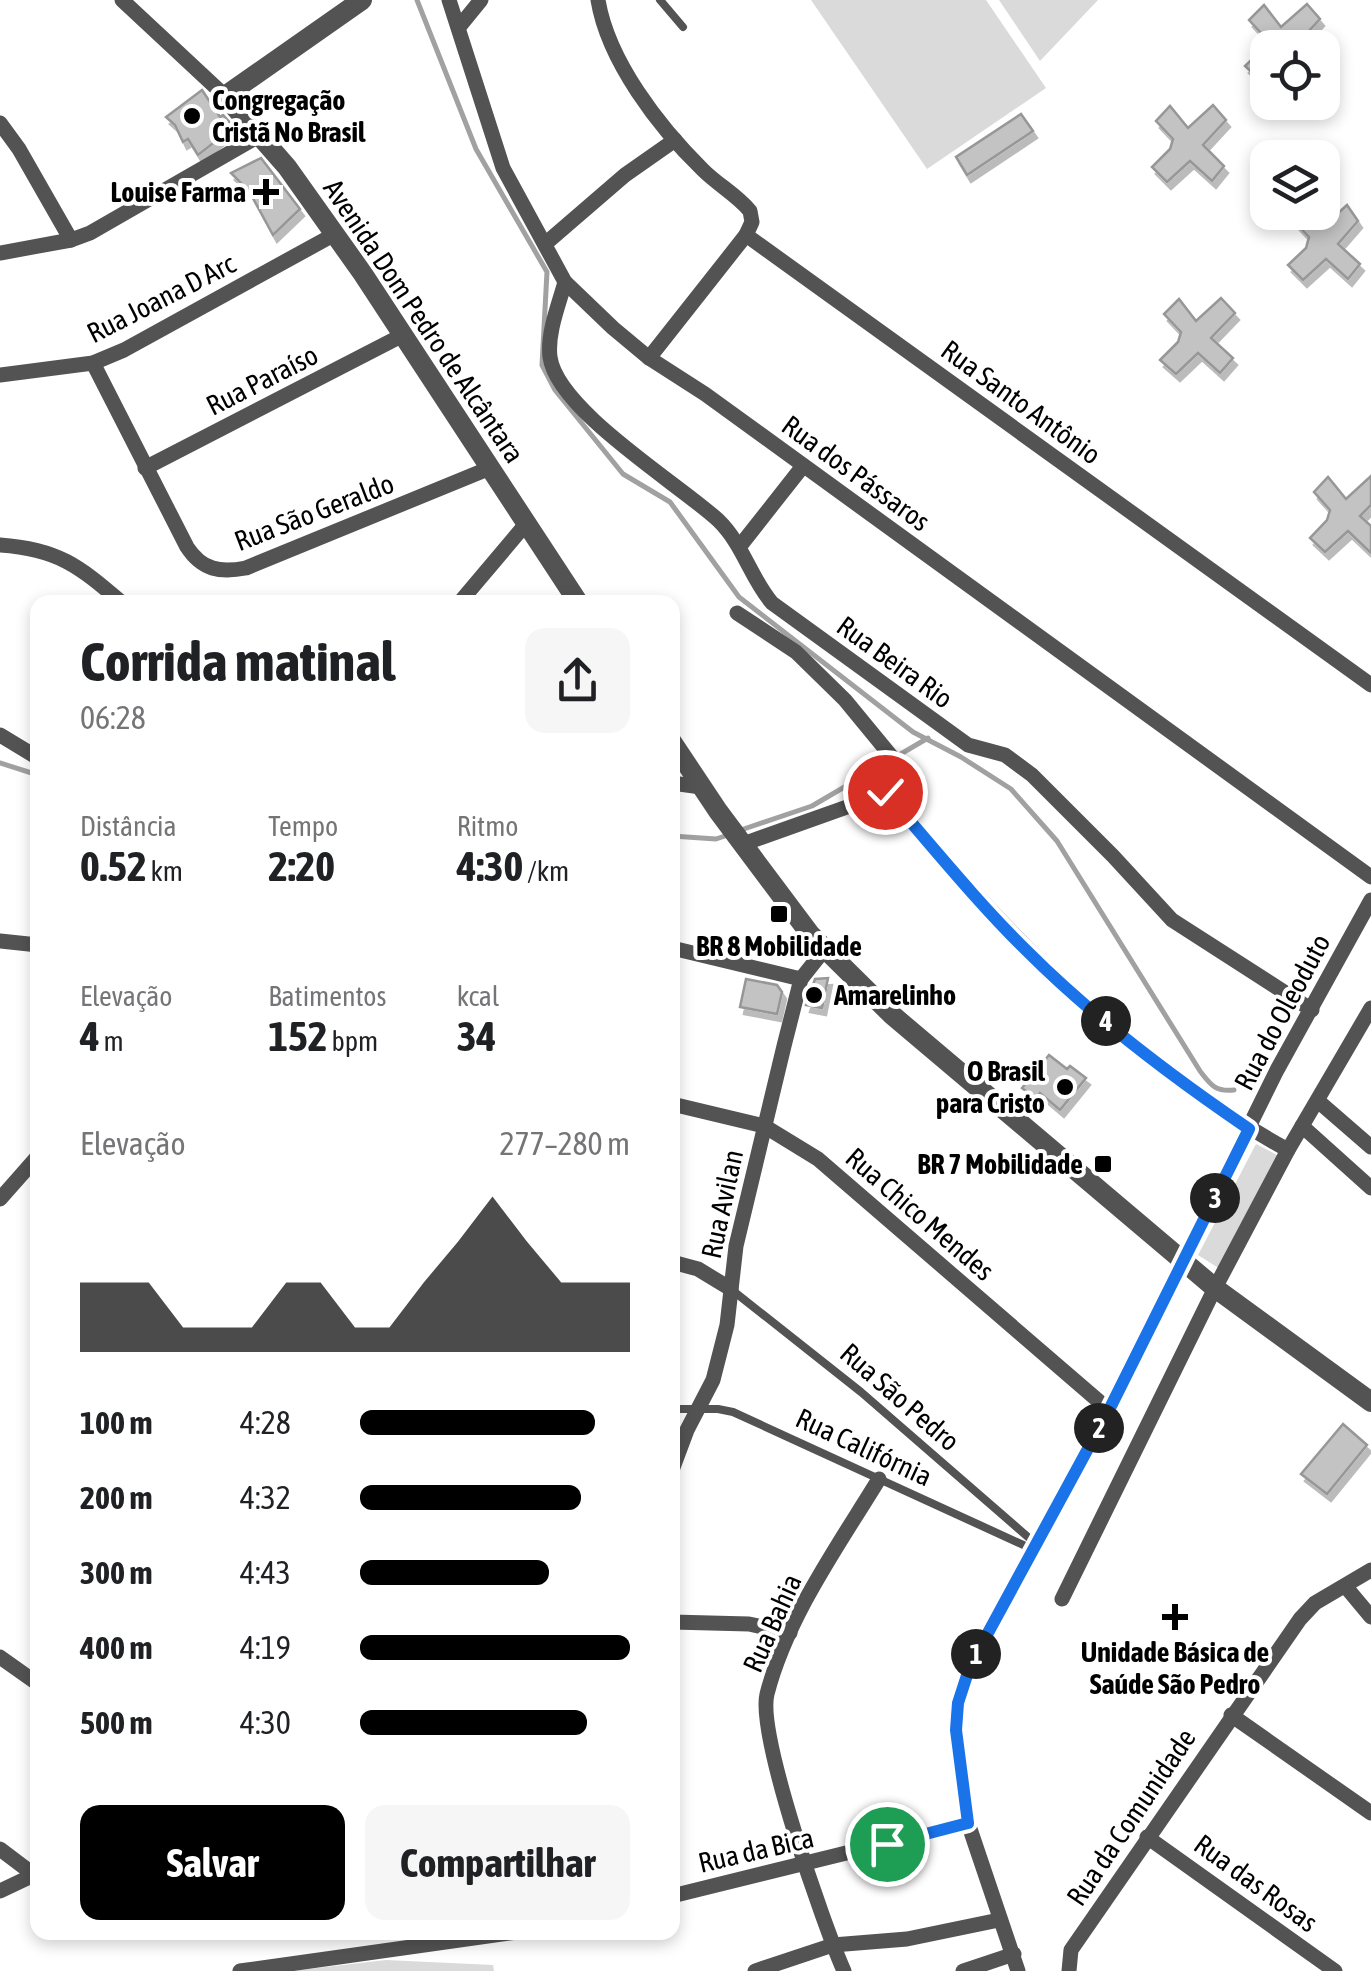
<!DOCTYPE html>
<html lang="pt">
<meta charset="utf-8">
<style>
body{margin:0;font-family:"Asap Condensed",sans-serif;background:#f6f6f6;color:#202124;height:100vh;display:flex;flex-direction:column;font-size:38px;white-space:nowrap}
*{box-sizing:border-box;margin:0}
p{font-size:32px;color:#757577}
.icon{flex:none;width:55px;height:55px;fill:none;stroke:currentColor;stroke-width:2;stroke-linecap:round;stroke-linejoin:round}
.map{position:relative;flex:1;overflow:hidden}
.panel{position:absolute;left:30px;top:595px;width:650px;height:1345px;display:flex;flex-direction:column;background:#fff;border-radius:20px;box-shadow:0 5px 15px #0003}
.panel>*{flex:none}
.buttons{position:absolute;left:1250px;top:30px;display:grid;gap:20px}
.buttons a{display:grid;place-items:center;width:90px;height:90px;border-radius:20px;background:#fff;box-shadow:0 5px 15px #0003;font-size:50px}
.pin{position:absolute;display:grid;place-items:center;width:85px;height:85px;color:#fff;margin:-42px;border:5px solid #fff;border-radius:50%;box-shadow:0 2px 10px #0007}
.km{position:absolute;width:50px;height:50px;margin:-25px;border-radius:50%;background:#222;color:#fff;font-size:28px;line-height:50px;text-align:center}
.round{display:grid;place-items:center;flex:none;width:105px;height:105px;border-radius:20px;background:#f6f6f6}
.overview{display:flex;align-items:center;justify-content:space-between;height:170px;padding:0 50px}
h1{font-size:55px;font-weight:700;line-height:75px}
.stats{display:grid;grid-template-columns:repeat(3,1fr);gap:15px;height:170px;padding:10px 50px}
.stats div{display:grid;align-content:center}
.stats b{font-size:42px;font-weight:700}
.stats small{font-size:28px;font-weight:400}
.stats p{font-size:28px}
.chart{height:280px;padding:20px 50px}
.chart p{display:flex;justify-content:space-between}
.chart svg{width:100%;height:180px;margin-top:10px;fill:#000;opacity:.7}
.primary-button{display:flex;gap:20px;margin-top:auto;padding:20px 50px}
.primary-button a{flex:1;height:115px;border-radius:20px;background:#000;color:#fff;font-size:40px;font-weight:700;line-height:115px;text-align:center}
.primary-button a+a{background:#f6f6f6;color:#202124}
ul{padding:0 50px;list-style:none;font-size:32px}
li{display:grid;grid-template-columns:160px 120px 1fr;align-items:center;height:75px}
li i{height:25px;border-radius:12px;background:#000}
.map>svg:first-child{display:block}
.green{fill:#dadada}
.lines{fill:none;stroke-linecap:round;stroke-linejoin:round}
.stream{stroke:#a1a1a1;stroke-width:5}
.building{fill:#c3c3c3;stroke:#979797;stroke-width:2.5;filter:url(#shadow)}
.service{stroke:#535353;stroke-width:8}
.minor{stroke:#535353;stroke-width:15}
.tertiary{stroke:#535353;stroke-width:20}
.route-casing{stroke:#fff;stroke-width:20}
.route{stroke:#1a73e8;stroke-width:12}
.poi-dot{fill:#000;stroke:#fff;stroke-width:4}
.labels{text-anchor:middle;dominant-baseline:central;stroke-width:8;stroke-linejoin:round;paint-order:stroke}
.poi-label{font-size:28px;font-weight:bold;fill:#000;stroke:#fff;text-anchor:end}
.street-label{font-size:28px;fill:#000;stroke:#fff}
</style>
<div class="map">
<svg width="1371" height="1971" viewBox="0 0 1371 1971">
<defs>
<filter id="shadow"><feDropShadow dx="4" dy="7" stdDeviation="0" flood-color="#0004"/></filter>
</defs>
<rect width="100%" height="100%" fill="#fff"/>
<g class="green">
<polygon points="811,0 986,0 1046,88 927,169"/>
<polygon points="999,0 1098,0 1040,61"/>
<polygon points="1256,1144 1279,1156 1220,1269 1198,1255"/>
<polygon points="386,1960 493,1965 494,1971 291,1971"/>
</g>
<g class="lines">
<g class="stream">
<path d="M417,0l59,149 71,123 -5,93 13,25 68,84 47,28 69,95 174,135 48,25 50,32 46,52 143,230c11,14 15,21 34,19"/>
<polyline points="0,763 38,775"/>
<polyline points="738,831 812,806 928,738"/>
<polyline points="672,836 716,839 728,835"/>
</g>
</g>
<g class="building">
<polygon points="1307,4 1320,19 1293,48 1275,48 1249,20 1264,5 1281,27"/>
<polygon points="1268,44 1268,75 1261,81 1245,66"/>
<polygon points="202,90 220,117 223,115 234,127 198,155 188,139 183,142 175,125 166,117"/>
<polygon points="1213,105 1226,120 1203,145 1224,166 1212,181 1190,161 1167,182 1152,167 1170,149 1173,139 1156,121 1170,106 1188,128"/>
<polygon points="1021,114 1033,131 967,175 956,157"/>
<polygon points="261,158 300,209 273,235 249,191 231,173"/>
<polygon points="1347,205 1358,221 1338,244 1360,264 1348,279 1326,259 1303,280 1288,265 1306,248 1309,237 1292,219 1298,212 1313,212 1324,226"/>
<polygon points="1221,298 1235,313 1211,338 1233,358 1220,373 1198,353 1176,374 1160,360 1178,342 1181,332 1164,314 1179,299 1196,321"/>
<polygon points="1371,476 1371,505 1360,516 1371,526 1371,553 1348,531 1325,552 1310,538 1327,520 1330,510 1314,492 1328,477 1346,499"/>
<polygon points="828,978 822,1008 806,1005 815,979"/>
<polygon points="746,979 777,985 782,992 777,1014 740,1007"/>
<polygon points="1049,1055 1067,1069 1070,1066 1086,1078 1060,1110 1040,1093 1036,1099 1022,1088"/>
<polygon points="1343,1424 1367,1445 1327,1494 1301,1474"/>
</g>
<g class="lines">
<g class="service">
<polyline points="660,0 683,27"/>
<polyline points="732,1290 861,1392 1036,1544"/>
<polyline points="672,1409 718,1409 733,1412 1032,1549"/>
</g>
<g class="minor">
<polyline points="122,0 225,96"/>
<polyline points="449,0 503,168 565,282 613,328 649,358 705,394 1371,877"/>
<path d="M598,0c10,61 61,127 105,170 15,15 34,25 47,41l2,11 -6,13 625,450"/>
<polyline points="459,27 481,0"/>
<polyline points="0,123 19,149 71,240"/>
<polyline points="545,244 625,175 675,140"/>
<polyline points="0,253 71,240 90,233 259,136"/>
<path d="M565,282c-6,22 -18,51 -15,75 7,53 129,127 168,163 25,24 32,57 54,83l196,142 37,10 27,20 81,81 59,64 140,90"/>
<polyline points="649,358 746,235"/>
<path d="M93,363l94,184c15,23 33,26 59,21l244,-100"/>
<polyline points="0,375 93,363 124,350 335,234"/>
<polyline points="145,468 401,336"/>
<path d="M0,545c58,4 79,21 121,57"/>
<polyline points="740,546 803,466"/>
<polyline points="460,602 525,525"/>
<polyline points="737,613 796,652 845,700 910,779 847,807 743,844"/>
<polyline points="0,735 38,758"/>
<polyline points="672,783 701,787"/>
<path d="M885,792c119,139 241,269 403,358"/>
<polyline points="0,941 38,945"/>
<polyline points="672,948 801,979"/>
<polyline points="1318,1101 1371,1147"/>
<polyline points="672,1104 764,1126 818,1159 1109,1410"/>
<polyline points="1302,1126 1371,1188"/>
<polyline points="0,1199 38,1156"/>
<polyline points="672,1262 698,1269 731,1289"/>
<polyline points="672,1470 687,1430 713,1380 727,1325 736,1246 784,1046 801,979 824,950"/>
<polyline points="1346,1587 1371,1617"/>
<polyline points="1062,1599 1215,1288 1288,1150 1371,1008"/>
<polyline points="672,1622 749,1624 790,1633"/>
<polyline points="0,1657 38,1684"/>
<polyline points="1231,1715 1371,1813"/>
<polyline points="1147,1837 1335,1971"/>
<polyline points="0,1849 33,1874"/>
<polyline points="0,1891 38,1873"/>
<polyline points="672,1896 968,1823"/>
<polyline points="240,1971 517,1932"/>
<polyline points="755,1971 833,1945 907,1939 999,1920"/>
<path d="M844,1971c-20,-45 -87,-236 -77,-277 20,-77 71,-148 112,-215"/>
<polyline points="963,1971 1014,1954"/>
<polyline points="1018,1971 968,1823 957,1730 958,1703 969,1666 1109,1410 1277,1070 1371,900"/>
<polyline points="1069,1971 1071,1950 1300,1619 1315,1603 1371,1570"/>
</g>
<g class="tertiary">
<polyline points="362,0 225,96 287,167 363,274 578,602"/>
<polyline points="672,742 718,811 810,934 891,1014 1215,1288 1371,1402"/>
</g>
</g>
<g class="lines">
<defs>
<path id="route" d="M885,792c47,54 92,110 143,160 67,67 143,124 221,177l-140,281 -139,256 -12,37 -2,27 12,93 -81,21"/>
</defs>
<use href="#route" class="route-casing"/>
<use href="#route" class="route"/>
</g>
<g class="poi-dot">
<circle cx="192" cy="116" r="10"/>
<path d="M261 177h10v10h10v10h-10v10h-10v-10h-10v-10h10z"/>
<rect x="769" y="904" width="20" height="20" rx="5"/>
<circle cx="814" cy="995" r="10"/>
<circle cx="1065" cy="1087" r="10"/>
<rect x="1093" y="1154" width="20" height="20" rx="5"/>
<path d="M1170 1602h10v10h10v10h-10v10h-10v-10h-10v-10h10z"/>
</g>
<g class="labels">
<g class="poi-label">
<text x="212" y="100" text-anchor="start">Congregação<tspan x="212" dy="32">Cristã No Brasil</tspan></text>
<text x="246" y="192">Louise Farma</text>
<text x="779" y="946" text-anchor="middle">BR 8 Mobilidade</text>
<text x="834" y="995" text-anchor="start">Amarelinho</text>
<text x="1045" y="1071">O Brasil<tspan x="1045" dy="32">para Cristo</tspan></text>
<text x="1083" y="1164">BR 7 Mobilidade</text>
<text x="1175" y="1652" text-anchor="middle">Unidade Básica de<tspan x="1175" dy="32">Saúde São Pedro</tspan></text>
</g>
<g class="street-label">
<text transform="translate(161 298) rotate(-27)">Rua Joana D Arc</text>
<text transform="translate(424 321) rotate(56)">Avenida Dom Pedro de Alcântara</text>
<text transform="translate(262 380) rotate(-27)">Rua Paraíso</text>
<text transform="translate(1021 402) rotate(36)">Rua Santo Antônio</text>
<text transform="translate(856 473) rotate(36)">Rua dos Pássaros</text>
<text transform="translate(314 512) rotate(-21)">Rua São Geraldo</text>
<text transform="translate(895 662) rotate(36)">Rua Beira Rio</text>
<text transform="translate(1282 1012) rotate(-62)">Rua do Oleoduto</text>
<text transform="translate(722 1204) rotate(-78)">Rua Avilan</text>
<text transform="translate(920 1214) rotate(41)">Rua Chico Mendes</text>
<text transform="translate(900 1397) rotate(41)">Rua São Pedro</text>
<text transform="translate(864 1447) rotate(25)">Rua Califórnia</text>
<text transform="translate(772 1623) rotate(-66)">Rua Bahia</text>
<text transform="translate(1131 1817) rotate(-56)">Rua da Comunidade</text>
<text transform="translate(756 1850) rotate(-13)">Rua da Bica</text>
<text transform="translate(1256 1883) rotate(36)">Rua das Rosas</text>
</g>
</g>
</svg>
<div class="buttons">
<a><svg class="icon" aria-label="locate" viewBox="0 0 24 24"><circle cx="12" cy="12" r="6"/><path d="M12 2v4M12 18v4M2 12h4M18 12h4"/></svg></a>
<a><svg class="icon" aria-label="layers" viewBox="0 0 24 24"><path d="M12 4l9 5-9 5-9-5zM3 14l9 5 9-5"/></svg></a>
</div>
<div class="pin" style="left:887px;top:1844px;background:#1e9e55"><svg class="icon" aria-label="arrive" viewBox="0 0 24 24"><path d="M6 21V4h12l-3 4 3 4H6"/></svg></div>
<div class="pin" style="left:885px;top:792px;background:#d93025"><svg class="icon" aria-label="check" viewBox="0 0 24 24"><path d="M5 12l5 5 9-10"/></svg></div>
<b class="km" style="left:976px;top:1654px">1</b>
<b class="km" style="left:1099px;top:1428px">2</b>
<b class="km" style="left:1215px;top:1198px">3</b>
<b class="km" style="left:1106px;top:1021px">4</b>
<section class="panel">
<div class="overview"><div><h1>Corrida matinal</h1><p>06:28</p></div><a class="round"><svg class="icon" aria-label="share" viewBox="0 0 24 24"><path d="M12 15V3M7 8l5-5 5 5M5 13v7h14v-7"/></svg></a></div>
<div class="stats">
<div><p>Distância</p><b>0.52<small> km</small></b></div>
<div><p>Tempo</p><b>2:20</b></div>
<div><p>Ritmo</p><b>4:30<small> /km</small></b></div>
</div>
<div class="stats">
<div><p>Elevação</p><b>4<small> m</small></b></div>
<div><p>Batimentos</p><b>152<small> bpm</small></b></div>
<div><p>kcal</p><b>34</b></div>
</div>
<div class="chart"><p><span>Elevação</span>277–280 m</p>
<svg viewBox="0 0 160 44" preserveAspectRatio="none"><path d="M0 44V27L10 27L20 27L30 38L40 38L50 38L60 27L70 27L80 38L90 38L100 27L110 17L120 6L130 17L140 27L150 27L160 27V44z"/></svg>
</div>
<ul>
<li><b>100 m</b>4:28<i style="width:87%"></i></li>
<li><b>200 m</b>4:32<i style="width:82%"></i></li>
<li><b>300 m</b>4:43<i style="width:70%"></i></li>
<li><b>400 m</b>4:19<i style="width:100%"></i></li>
<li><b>500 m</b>4:30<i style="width:84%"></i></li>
</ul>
<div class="primary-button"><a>Salvar</a><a>Compartilhar</a></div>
</section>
</div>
